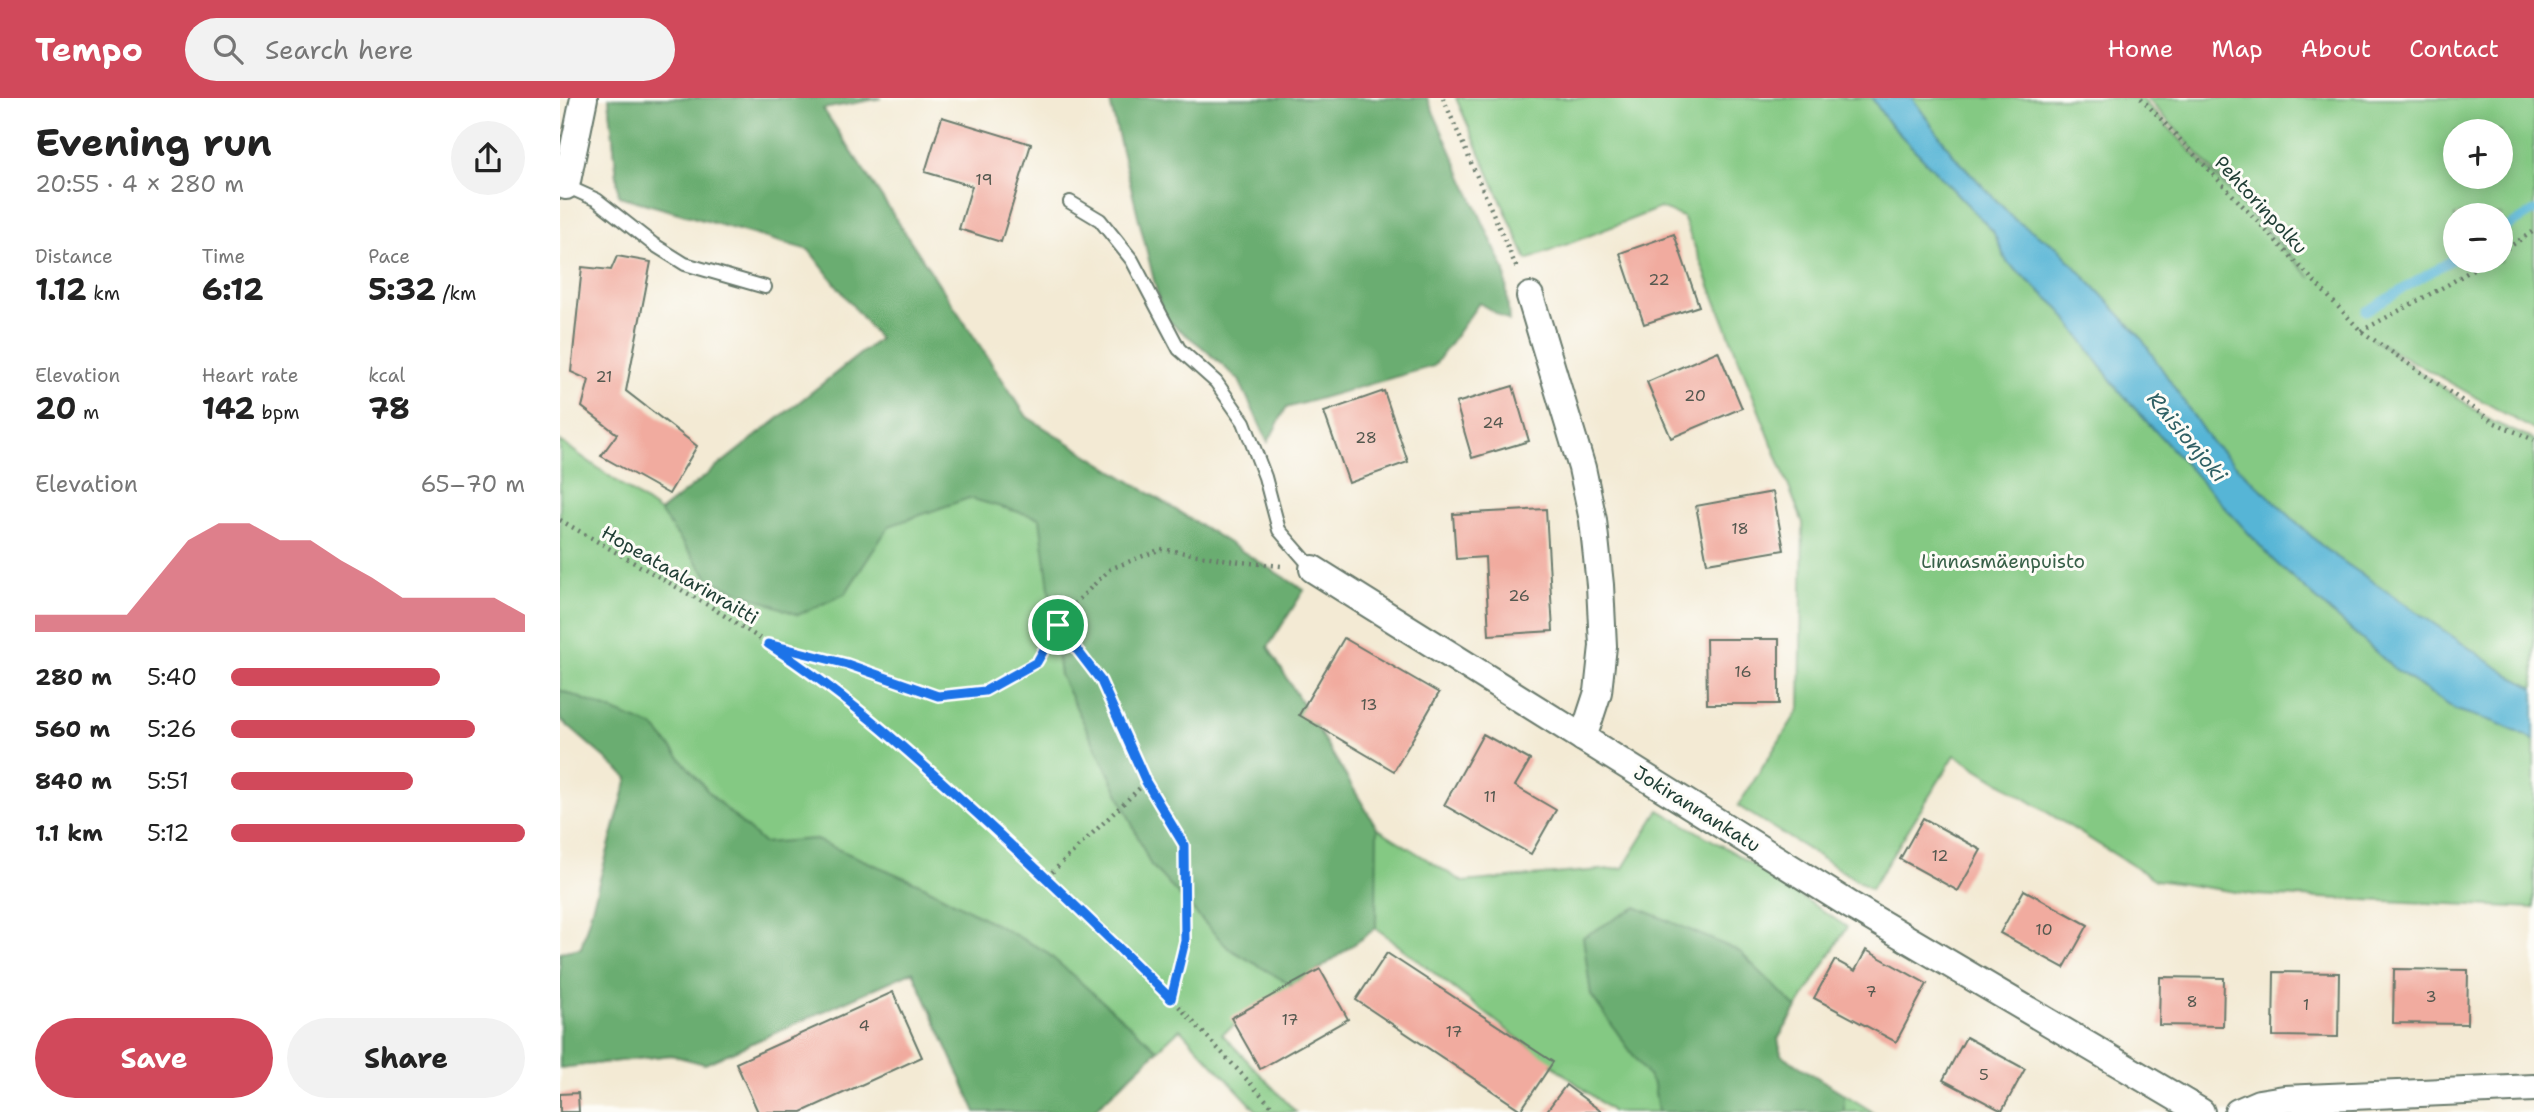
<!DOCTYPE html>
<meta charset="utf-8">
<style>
body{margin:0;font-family:"Shantell Sans",sans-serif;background:#f2f2f2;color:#222;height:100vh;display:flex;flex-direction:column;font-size:26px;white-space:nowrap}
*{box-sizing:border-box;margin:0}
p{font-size:23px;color:#767676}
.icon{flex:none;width:38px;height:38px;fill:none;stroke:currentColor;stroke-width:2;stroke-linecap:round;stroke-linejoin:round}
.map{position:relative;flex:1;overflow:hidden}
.details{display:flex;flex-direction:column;background:#fff;width:560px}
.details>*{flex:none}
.fabs{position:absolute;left:1883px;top:21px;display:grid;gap:14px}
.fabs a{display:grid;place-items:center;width:70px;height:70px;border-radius:50%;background:#fff;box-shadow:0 4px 18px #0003;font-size:35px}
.pin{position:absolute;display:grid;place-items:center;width:60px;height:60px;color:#fff;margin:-30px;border:4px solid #fff;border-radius:50%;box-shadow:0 2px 7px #0007}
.round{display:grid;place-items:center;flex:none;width:74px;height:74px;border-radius:37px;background:#f2f2f2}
.summary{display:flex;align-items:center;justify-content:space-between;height:119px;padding:0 35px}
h1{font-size:38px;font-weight:700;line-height:52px}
.metrics{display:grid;grid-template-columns:repeat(3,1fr);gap:10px;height:119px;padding:7px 35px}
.metrics div{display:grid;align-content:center}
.metrics b{font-size:30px;font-weight:700}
.metrics small{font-size:19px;font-weight:400}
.metrics p{font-size:19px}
.chart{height:196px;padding:14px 35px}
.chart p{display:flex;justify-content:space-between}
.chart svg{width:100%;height:126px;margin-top:7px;fill:#d1495b;opacity:.7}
.action{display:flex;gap:14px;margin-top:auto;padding:14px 35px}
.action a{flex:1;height:80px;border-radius:42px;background:#d1495b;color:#fff;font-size:28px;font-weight:700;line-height:80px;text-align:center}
.action a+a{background:#f2f2f2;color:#222}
ul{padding:0 35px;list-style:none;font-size:23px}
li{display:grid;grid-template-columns:112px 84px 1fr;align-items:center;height:52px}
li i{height:18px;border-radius:9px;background:#d1495b}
header{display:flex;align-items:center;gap:42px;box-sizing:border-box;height:98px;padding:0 35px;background:#d1495b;color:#fff}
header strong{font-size:33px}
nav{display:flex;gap:38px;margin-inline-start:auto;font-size:24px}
.search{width:490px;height:63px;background:#f2f2f2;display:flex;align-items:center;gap:18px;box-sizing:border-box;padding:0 24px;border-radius:38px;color:#767676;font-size:26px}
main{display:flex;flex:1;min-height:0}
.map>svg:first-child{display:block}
.green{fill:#84c983;stroke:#52835c;stroke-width:2;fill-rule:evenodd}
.forest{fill:#6bad71;stroke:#457552;stroke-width:2}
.water{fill:#57b5d6;stroke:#3b7985;stroke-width:2}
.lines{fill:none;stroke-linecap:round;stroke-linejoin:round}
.stream{stroke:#57b5d6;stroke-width:9}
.building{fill:#f1ab9f}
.service-casing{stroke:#697a6c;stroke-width:16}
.minor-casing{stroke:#697a6c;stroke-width:30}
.path{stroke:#697a6c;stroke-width:4.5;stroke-dasharray:2 5;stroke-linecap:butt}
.service{stroke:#fff;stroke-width:12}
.minor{stroke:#fff;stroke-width:26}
.route-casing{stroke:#fff;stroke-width:14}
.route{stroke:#1a73e8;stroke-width:9}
.labels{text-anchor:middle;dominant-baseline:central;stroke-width:6;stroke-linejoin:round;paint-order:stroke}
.number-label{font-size:16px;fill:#54584f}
.street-label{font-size:19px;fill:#1f3d34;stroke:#fdfcf7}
.park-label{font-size:19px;fill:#386048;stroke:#fdfcf7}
.water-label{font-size:21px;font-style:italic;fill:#306165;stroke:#fdfcf7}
</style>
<header>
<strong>Tempo</strong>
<div class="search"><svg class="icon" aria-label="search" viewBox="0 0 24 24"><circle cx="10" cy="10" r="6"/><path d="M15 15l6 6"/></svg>Search here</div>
<nav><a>Home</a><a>Map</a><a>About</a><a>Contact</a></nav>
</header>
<main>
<section class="details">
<div class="summary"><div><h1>Evening run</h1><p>20:55 · 4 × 280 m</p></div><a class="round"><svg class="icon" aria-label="share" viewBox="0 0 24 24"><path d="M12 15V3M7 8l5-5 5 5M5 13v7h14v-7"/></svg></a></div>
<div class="metrics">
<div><p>Distance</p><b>1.12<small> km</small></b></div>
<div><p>Time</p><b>6:12</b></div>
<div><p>Pace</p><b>5:32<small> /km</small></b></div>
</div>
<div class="metrics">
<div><p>Elevation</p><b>20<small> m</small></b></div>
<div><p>Heart rate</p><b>142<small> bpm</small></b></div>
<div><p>kcal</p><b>78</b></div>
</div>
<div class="chart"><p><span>Elevation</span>65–70 m</p>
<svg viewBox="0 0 160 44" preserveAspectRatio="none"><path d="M0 44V38L10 38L20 38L30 38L40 25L50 12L60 6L70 6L80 12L90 12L100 19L110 25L120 32L130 32L140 32L150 32L160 38V44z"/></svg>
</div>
<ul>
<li><b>280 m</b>5:40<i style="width:71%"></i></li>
<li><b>560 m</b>5:26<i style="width:83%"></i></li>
<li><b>840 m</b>5:51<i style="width:62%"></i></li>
<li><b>1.1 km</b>5:12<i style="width:100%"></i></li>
</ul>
<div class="action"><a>Save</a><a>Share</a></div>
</section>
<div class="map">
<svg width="1974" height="1014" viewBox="0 0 1974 1014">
<rect width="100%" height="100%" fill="#fdfcf7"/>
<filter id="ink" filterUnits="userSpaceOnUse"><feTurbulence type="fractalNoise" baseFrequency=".0143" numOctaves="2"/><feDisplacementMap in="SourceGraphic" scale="14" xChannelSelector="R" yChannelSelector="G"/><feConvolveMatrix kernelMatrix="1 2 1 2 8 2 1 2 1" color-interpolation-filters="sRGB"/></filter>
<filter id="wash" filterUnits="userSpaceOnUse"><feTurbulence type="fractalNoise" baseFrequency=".00686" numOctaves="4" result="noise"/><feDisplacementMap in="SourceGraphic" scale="28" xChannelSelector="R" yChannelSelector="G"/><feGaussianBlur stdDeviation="1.57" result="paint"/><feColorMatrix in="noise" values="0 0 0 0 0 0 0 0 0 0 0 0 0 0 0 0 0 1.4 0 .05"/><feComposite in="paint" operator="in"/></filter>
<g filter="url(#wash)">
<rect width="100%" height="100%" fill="#f3ead4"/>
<g class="green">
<polygon points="49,0 256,0 467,319 744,492 708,549 817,730 903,784 1063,770 1099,712 1173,754 1287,829 1218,941 1221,957 1313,1014 1053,1014 816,830 662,936 736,1014 698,1014 620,931 532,1014 416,1014 353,873 145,966 111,957 0,970 0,854 21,850 68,680 0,621 0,343 100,414 319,241 249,152 59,98"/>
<polygon points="896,0 1312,0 1328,24 1433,133 1447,164 1499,210 1559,293 1714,463 1835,571 1896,612 1935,624 1974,642 1974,810 1696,797 1596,782 1395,657 1311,791 1178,708 1240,610 1243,425 1123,119 1100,110 967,162"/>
<path d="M1352,0h229l170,180 -164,-180h387v332l-163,-92 122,84 41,18v248l-24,-12 -185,-127 -114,-107 -72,-107 -82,-88 -42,-27 -60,-63zM1895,33h46v46h-46zM1895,117h46v46h-46z"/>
</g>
<g class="forest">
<polygon points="49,0 322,0 263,11 467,319 744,492 708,549 817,730 816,830 735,889 668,850 590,766 554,686 500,577 480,420 409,400 329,428 285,496 238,517 150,482 100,414 319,241 249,152 59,98"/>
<polygon points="549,0 867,0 945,173 949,223 919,205 874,268 726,310 708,344 679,282 642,249 603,219"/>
<polygon points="0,592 94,629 152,698 203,745 254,741 364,788 485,853 598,952 532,1014 416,1014 353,873 145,966 111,957 0,970 0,854 21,850 68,680 0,621"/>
<polygon points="1076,809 1179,853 1237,910 1218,941 1221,957 1284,996 1284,1014 1098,1014 1094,987 1031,897 1023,839"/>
</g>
<polygon class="water" points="1312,0 1352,0 1395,59 1455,122 1497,149 1579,237 1651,344 1765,451 1950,578 1974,590 1974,642 1935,624 1896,612 1835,571 1714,463 1559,293 1499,210 1447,164 1433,133 1328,24"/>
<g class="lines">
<g class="stream">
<polyline points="1941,133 1974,113"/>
<polyline points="1806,213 1895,160"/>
</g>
</g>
<g id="blocks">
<g class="building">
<polygon points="382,19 471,46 441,144 399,131 412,88 365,74"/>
<polygon points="1114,136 1139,208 1084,226 1060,155"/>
<polygon points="57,158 91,164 66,293 137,348 109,396 41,358 57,336 22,309 29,282 11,274 22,169 51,172"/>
<polygon points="1158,253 1182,310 1111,340 1087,284"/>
<polygon points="953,288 969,343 912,360 896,305"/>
<polygon points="824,293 848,364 789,385 764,314"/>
<polygon points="1213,394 1224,452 1147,465 1136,408"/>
<polygon points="986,411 993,533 929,537 925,459 896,461 893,416"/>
<polygon points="784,540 879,595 834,673 739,617"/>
<polygon points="1146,541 1219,541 1219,606 1147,606"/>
<polygon points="923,636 970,662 955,688 996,712 971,756 884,707"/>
<polygon points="1363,720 1421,752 1398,793 1340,761"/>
<polygon points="1464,792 1528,827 1504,870 1440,835"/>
<polygon points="1306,852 1367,886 1336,944 1254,900 1275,862 1295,873"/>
<polygon points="827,855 993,964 961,1012 796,902"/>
<polygon points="760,871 788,921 700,971 671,920"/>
<polygon points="1834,871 1908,872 1907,926 1833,925"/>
<polygon points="1714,874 1779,875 1778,939 1713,938"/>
<polygon points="1600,879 1664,880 1663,928 1599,927"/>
<polygon points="333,894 362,959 242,1014 198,1014 176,965"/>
<polygon points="1406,939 1465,971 1442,1013 1383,982"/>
<polygon points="1006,987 1042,1014 986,1014"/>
<polygon points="18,995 19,1014 0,1014 0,996"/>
</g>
</g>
</g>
<g filter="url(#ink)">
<use href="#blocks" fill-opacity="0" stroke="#697a6c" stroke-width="2"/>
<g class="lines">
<defs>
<g id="service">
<polyline points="6,88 37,102 93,146 125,166 205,189"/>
<polyline points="510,104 540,122 572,162 619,251 656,284 684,324 705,379 719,432 753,471"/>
</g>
<g id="minor">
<polyline points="6,88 24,0"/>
<polyline points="970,198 1022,370 1033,422 1040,487 1043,548 1038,594 1023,640"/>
<polyline points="753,471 1290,807 1641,1014"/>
<polyline points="1678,1014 1699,1005 1724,1001 1974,990"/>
</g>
</defs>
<use href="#service" class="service-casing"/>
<use href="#minor" class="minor-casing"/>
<g class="path">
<polyline points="883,0 958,173"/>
<polyline points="1581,0 1801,233 1933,324 1974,342"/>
<polyline points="1941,154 1974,133"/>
<polyline points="1801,233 1889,186 1926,163"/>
<polyline points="0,422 151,509 244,569 327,634 492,784 612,901 717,1014"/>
<polyline points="212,547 287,566 378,598 425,593 477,564 502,518 550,471 601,451 681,464 721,468"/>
<polyline points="586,684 624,747 625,843 612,901"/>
<polyline points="487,779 586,684 541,583 498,527"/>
</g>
<use href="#service" class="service"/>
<use href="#minor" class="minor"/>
</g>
</g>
<g class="lines" filter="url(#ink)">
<defs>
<path id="route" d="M498,527l43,56 45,101 38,63 1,96 -14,58c-68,-67 -137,-134 -208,-198 -62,-57 -125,-112 -195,-157l79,20 91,32 47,-5 52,-29z"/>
</defs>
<use href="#route" class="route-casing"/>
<use href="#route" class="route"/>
</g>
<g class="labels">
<g class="number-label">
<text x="424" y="81">19</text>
<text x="1099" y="181">22</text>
<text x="44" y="278">21</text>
<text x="1135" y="297">20</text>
<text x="933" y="324">24</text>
<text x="806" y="339">28</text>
<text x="1180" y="430">18</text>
<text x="959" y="497">26</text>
<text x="1183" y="573">16</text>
<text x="809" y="606">13</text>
<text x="930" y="698">11</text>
<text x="1380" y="757">12</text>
<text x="1484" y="831">10</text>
<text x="1311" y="893">7</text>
<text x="1871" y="898">3</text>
<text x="1632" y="903">8</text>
<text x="1746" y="906">1</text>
<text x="730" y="921">17</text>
<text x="304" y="927">4</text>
<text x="894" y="933">17</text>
<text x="1424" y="976">5</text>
</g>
<g class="street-label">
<text transform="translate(1701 107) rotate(47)">Pehtorinpolku</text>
<text transform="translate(120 477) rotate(30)">Hopeataalarinraitti</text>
<text transform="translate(1137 711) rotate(32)">Jokirannankatu</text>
</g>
<g class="park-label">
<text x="1443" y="463">Linnasmäenpuisto</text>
</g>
<g class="water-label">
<text transform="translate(1627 339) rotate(50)">Raisionjoki</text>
</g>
</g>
</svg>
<div class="fabs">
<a>+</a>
<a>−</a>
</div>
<div class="pin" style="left:498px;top:527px;background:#1e9e55"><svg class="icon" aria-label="arrive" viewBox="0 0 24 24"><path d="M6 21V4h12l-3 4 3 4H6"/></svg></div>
</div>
</main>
